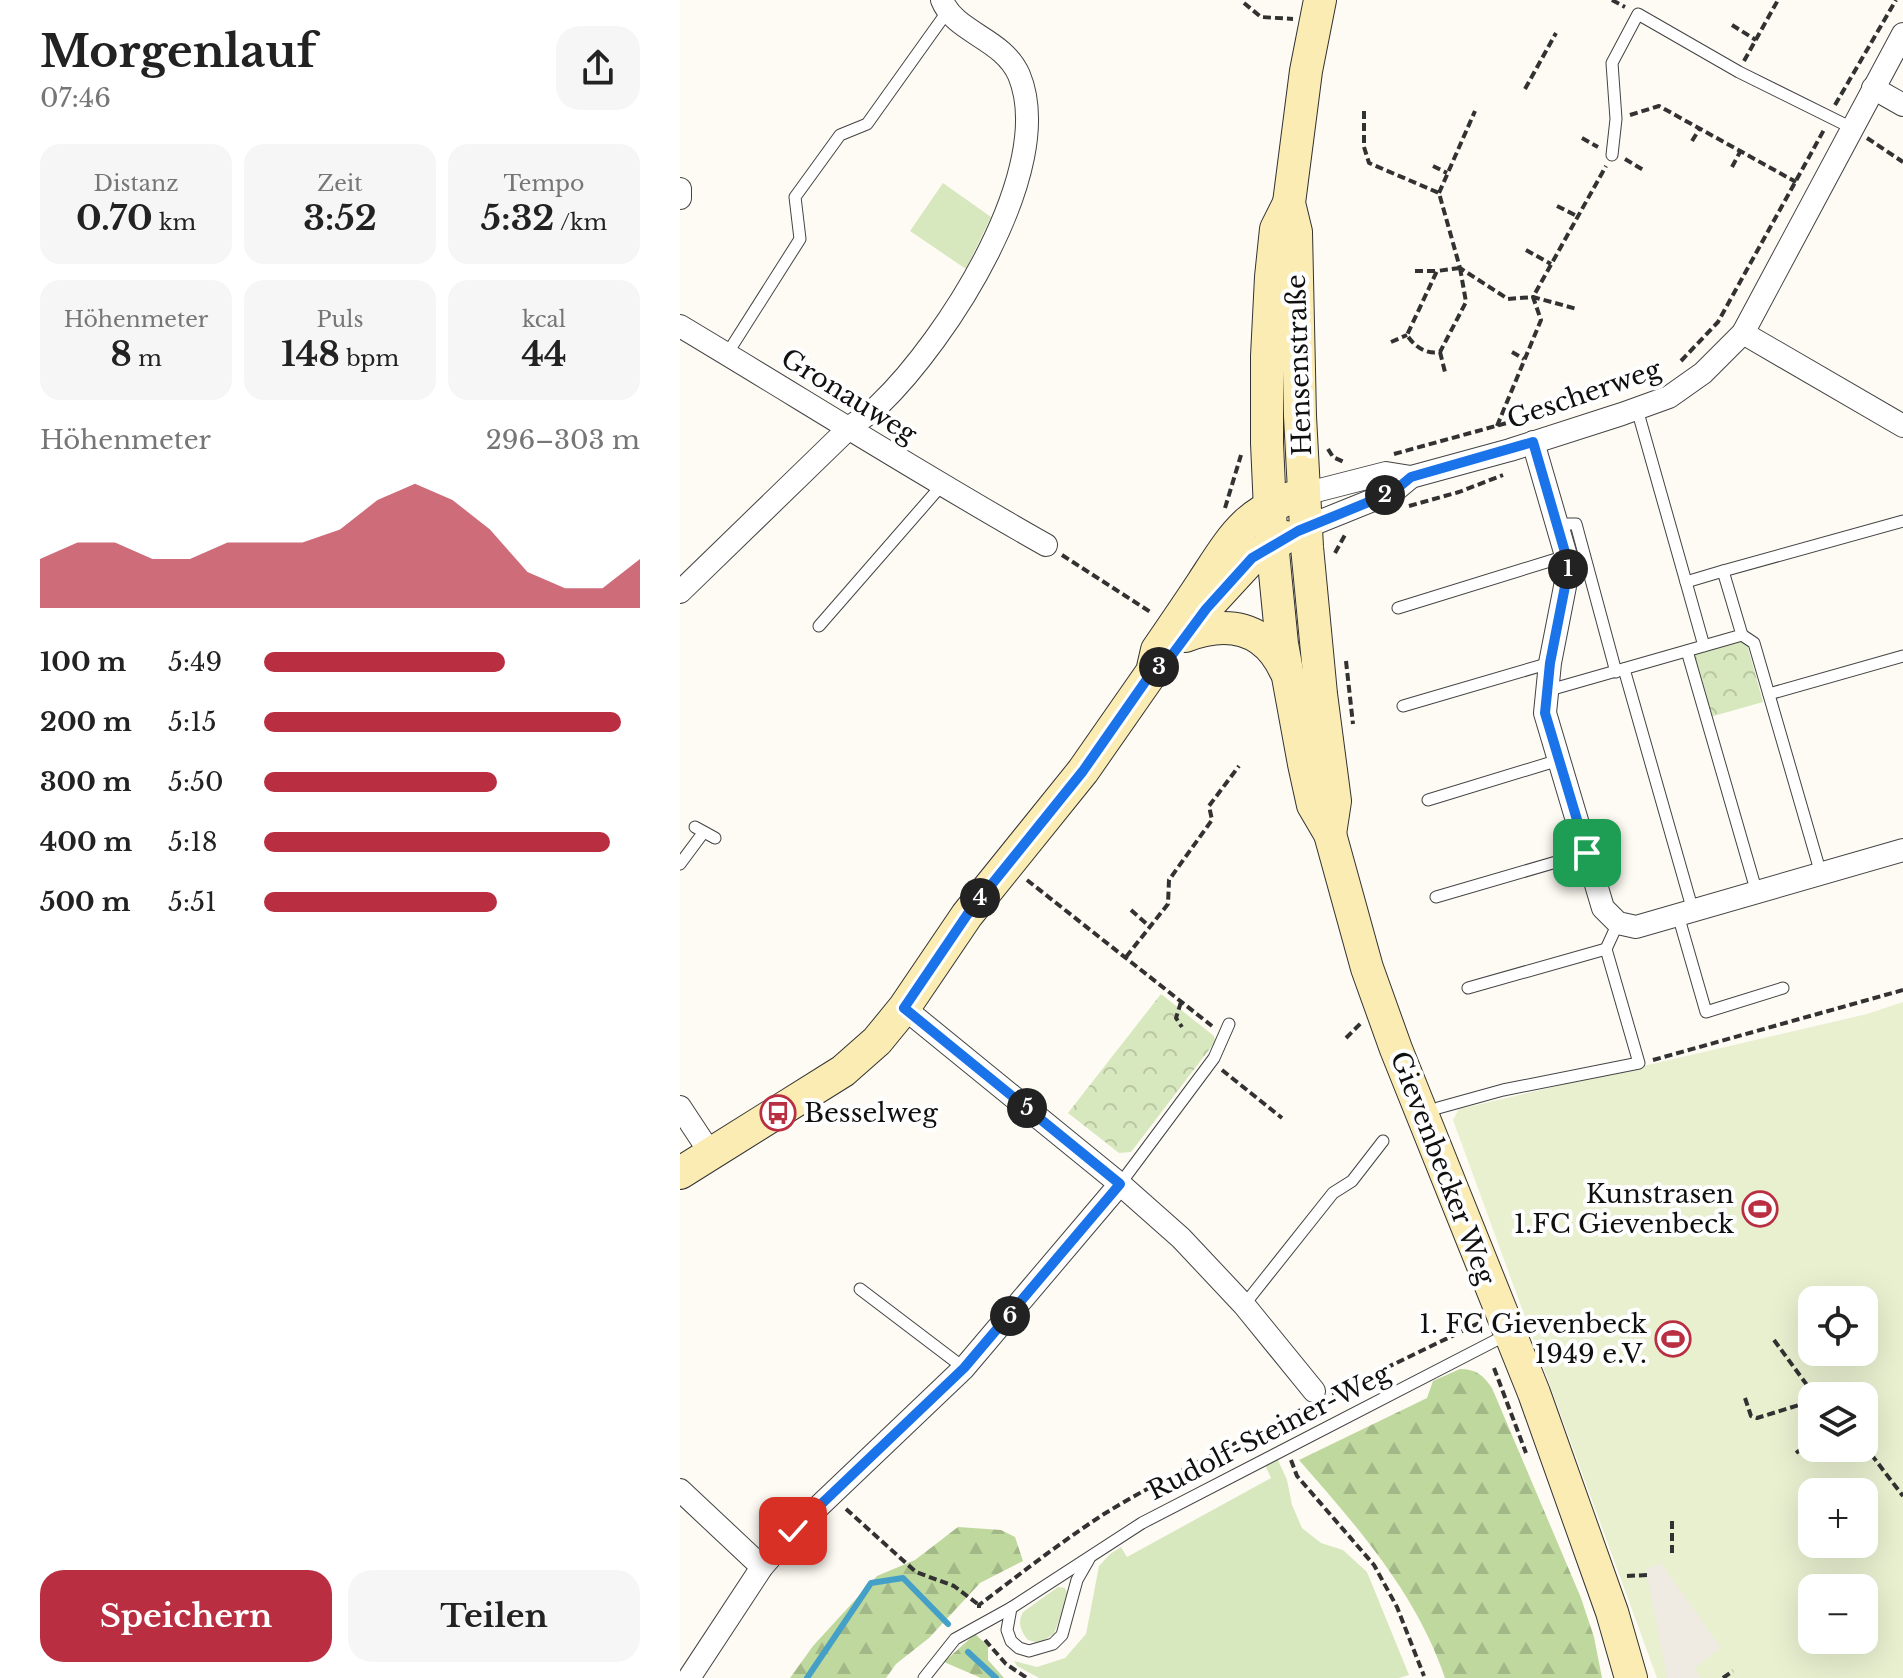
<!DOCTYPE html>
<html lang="de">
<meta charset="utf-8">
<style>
body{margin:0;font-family:"Libre Baskerville",serif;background:#f6f6f6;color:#222;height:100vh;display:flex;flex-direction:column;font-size:30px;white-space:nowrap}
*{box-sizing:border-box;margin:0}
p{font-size:26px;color:#767676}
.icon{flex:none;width:44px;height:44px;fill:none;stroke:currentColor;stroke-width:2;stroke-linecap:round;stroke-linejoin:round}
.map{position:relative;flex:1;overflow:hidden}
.drawer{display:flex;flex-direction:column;background:#fff;width:680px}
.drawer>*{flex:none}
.fabs{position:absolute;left:1118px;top:1286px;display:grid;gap:16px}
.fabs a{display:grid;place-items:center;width:80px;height:80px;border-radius:16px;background:#fff;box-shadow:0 8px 32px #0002;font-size:40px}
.pin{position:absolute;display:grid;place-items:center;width:68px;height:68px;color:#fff;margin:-34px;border-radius:16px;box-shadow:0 4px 12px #0006}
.km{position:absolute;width:40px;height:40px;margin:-20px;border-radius:50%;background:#222;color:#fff;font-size:22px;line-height:40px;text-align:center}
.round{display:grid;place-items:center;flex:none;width:84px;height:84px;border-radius:24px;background:#f6f6f6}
.overview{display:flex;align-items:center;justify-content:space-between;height:136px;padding:0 40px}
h1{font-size:44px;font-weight:700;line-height:60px}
.figures{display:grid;grid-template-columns:repeat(3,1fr);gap:12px;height:136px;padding:8px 40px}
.figures div{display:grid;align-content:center;border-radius:20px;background:#f6f6f6;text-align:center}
.figures b{font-size:34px;font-weight:700}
.figures small{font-size:22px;font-weight:400}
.figures p{font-size:22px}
.chart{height:224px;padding:16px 40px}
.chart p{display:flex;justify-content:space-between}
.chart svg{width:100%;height:144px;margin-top:8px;fill:#ba2e42;opacity:.7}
.button{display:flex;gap:16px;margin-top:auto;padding:16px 40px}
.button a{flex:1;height:92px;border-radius:24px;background:#ba2e42;color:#fff;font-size:32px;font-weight:700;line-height:92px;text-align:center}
.button a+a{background:#f6f6f6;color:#222}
ul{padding:0 40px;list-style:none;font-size:26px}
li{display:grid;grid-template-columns:128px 96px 1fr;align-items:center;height:60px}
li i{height:20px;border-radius:10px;background:#ba2e42}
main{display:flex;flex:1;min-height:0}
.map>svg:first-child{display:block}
.grass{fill:#d8e8be}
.forest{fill:url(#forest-firs)}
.park{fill:url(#park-crowns)}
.pitch{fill:#e8f0d0;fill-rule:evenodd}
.plaza{fill:#f0ebe2}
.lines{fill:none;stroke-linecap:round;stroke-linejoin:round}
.stream{stroke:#45a0c7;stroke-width:6}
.lane-casing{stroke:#434343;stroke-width:13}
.street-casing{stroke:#434343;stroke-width:24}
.secondary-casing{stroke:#323232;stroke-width:34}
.path{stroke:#323232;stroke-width:4;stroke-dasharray:8 4;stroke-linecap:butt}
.lane{stroke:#fff;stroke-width:11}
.street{stroke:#fff;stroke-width:22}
.secondary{stroke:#fbecb3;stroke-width:32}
.route-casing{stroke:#fff;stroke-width:16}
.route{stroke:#1a73e8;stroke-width:10}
.labels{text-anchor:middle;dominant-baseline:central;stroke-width:8;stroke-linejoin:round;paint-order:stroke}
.street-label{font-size:26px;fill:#101010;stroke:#fff}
.poi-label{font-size:26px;fill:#101010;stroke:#fff;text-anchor:end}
</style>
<main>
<section class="drawer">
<div class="overview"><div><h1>Morgenlauf</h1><p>07:46</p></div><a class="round"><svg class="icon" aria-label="share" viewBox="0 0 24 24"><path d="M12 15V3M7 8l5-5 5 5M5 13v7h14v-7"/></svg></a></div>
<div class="figures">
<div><p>Distanz</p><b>0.70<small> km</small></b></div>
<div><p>Zeit</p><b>3:52</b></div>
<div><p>Tempo</p><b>5:32<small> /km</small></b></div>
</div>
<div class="figures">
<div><p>Höhenmeter</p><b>8<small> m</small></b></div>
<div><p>Puls</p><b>148<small> bpm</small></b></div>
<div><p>kcal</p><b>44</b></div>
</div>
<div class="chart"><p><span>Höhenmeter</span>296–303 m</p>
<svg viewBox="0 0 160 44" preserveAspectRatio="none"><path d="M0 44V29L10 24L20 24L30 29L40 29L50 24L60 24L70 24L80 20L90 11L100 6L110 11L120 20L130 33L140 38L150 38L160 29V44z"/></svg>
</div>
<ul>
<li><b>100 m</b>5:49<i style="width:64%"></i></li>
<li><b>200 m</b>5:15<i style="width:95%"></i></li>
<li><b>300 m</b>5:50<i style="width:62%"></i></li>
<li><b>400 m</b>5:18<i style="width:92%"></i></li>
<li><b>500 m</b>5:51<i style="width:62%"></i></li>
</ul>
<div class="button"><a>Speichern</a><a>Teilen</a></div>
</section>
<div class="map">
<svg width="1223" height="1678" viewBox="0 0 1223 1678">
<defs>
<pattern id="forest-firs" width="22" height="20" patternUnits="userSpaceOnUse" patternTransform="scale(2)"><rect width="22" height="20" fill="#bed89e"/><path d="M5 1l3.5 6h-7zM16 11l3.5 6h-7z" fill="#a2b887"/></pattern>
<pattern id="park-crowns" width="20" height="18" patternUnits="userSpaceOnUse" patternTransform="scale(2)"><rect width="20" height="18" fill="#d8e8be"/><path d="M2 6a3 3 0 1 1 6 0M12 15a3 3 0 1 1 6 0" fill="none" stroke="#b8c6a2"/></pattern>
</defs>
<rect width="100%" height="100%" fill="#fefbf4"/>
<g class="grass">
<polygon points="263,183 311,217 286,269 230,231"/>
<polygon points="597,1458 607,1480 612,1505 622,1528 641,1543 663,1550 687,1572 729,1675 719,1678 359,1678 337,1666 334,1661 357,1667 385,1658 406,1634 419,1566 430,1554 441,1547 447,1557 591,1478 585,1465"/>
<path d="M378,1587l7,1 3,7 -14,39 -15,9 -11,-3c-7,-8 -11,-18 -5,-28z"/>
</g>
<g class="forest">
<path d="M780,1369c16,0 23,6 32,19l89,210 13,39 8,41h-157c-28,-84 -89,-153 -146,-218l128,-62 6,-17z"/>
<polygon points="278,1527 321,1530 335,1537 343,1561 300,1583 249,1638 216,1664 206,1678 110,1678 133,1646 197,1576 235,1560"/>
<polygon points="295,1634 308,1646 308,1660 324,1678 301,1678 264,1662"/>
</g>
<g class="park">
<polygon points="1062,641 1067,644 1083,702 1030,717 1012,655"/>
<polygon points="481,994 534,1036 535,1042 451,1152 439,1153 388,1113"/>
</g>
<path class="pitch" d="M1223,1002v676h-246l-204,-558 6,-11 408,-95zM1132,1300h52v52h-52zM1132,1396h52v52h-52zM1132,1492h52v52h-52zM1132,1588h52v52h-52z"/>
<polygon class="plaza" points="981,1563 1041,1648 1014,1668 1021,1678 987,1678 966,1569"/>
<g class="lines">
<g class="stream">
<polyline points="288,1652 316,1678"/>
<polyline points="127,1678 191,1583 223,1578 268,1624"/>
</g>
<defs>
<g id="lane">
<polyline points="932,155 936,119 932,63 958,14 1059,72 1172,128"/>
<polyline points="47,354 120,239 115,197 160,135 187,124 267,12"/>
<polyline points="957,409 1006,582"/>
<polyline points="877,524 896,524 936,672"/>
<polyline points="1043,571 1223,521"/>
<polyline points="718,608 886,556"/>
<polyline points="139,626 261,486"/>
<polyline points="1062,635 1074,643 1141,874"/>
<polyline points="1007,651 1077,893"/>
<polyline points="944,669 1013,911"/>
<polyline points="866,691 1062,635 1043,571 1006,582 1024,646"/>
<polyline points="1089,694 1223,656"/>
<polyline points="723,706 870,663"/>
<polyline points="748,800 879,760"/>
<polyline points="15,827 35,838"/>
<polyline points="0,864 23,833"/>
<polyline points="756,897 907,853"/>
<polyline points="998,915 1026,1012 1103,988"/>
<polyline points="788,988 926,949"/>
<polyline points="758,1108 823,1090 959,1063 926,949 938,923"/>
<polyline points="440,1184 534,1058 549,1024"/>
<polyline points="180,1289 284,1368"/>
<polyline points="564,1305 653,1193 672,1181 703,1141"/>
<polyline points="331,1608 327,1630 331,1641 339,1648 349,1651 373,1644 382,1635 397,1580 409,1559"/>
<polyline points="244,1678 275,1639 331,1608 462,1523 828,1334"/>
</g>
<g id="street">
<polyline points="1193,88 1223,105"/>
<polyline points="0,189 0,198"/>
<path d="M0,326c122,73 242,149 366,219"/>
<polyline points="1063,333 1223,426"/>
<polyline points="853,442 889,566 870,663 865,713 923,908 938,923 956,927 1223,850"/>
<polyline points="624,494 706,473 731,477"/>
<polyline points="626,527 713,492 731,477 830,450 942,414 989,397 1023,373 1063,333 1223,34"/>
<path d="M0,592l170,-165c9,-7 21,-14 29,-22 67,-64 179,-236 140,-330 -16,-37 -64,-42 -77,-75"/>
<polyline points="224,1008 440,1184 501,1238 564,1305 634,1391"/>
<polyline points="0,1107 31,1154"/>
<polyline points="0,1490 82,1567"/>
<polyline points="9,1678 82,1567 113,1531 284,1368 440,1184"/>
</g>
<g id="secondary">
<polyline points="640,0 626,71 609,203 616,232 620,416 627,547 641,694 655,801 650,834"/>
<polyline points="609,203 596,229 591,277 587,356 587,443 591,532 602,644 624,764 633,805 650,834 687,968 716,1049 854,1393 932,1612 951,1678"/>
<polyline points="525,609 572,558 606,537"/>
<path d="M505,636c42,-16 80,-10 100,34"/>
<path d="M0,1173l163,-102 34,-30 27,-33 63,-93 116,-144 69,-99 5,-22c15,-22 31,-45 46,-68 30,-46 44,-73 101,-88"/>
</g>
</defs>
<use href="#lane" class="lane-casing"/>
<use href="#street" class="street-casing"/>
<use href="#secondary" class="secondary-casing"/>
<g class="path">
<polyline points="932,0 945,7"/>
<polyline points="564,3 581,17 613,19"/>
<polyline points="1052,25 1076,40"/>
<polyline points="1064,61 1098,0"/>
<polyline points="845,89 876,33"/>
<polyline points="1155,105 1216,0"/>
<polyline points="684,111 684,147 689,163 759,193 780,268 828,299 853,297 897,309"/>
<polyline points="950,115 979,106 1116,182"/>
<polyline points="902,138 918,147"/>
<polyline points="1187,138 1223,162"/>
<polyline points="1012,141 1020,128"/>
<polyline points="945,159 965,171"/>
<polyline points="753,166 767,173"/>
<polyline points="1052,167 1060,152"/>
<polyline points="759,193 795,111"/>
<polyline points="877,206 897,216"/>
<polyline points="846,250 871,264"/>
<path d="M780,268l6,34 -26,50c-14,3 -26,-6 -33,-17l30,-64z"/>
<polyline points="735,271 757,271"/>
<polyline points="711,342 727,335"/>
<polyline points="760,352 765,372"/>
<polyline points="832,352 844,359"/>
<polyline points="1001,361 1038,322 1145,128"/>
<polyline points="817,426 861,320 853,297 926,166"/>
<polyline points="648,449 653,457 666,463"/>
<polyline points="714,454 921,397"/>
<polyline points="729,506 779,492 823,475"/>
<polyline points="545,508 561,455"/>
<polyline points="655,553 666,533"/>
<polyline points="382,555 472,613"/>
<polyline points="666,661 673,724"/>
<polyline points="347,880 532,1026"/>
<polyline points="451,910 470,927"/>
<polyline points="446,957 488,904 489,880 532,820 529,806 559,766"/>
<polyline points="501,1002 496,1018 502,1027"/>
<polyline points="666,1038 681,1023"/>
<polyline points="973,1060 1223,990"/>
<polyline points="542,1070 602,1118"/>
<polyline points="1094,1340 1135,1396"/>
<polyline points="814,1368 846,1453"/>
<polyline points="652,1394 799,1323"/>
<polyline points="1065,1398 1071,1416 1077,1418 1132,1401"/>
<polyline points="1184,1445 1223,1496"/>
<polyline points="1116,1453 1132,1441"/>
<polyline points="611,1460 617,1476 694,1565 717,1607 744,1676"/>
<polyline points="166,1509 236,1572 274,1586 299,1605"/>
<polyline points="992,1521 992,1553"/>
<polyline points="947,1576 967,1575"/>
<path d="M299,1608v-3c41,-31 82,-63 125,-91 65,-40 135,-71 202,-107"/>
<polyline points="305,1640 326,1664 347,1678"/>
<polyline points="1043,1678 1053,1671"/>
</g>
<use href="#lane" class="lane"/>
<use href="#street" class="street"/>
<use href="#secondary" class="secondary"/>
</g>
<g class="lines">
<defs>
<polyline id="route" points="113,1531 284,1368 440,1184 224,1008 287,915 403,771 472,672 489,659 526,609 572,558 618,531 713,492 731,477 853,442 889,566 870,663 865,713 907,853"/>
</defs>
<use href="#route" class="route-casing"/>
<use href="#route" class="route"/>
</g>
<defs>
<symbol id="bus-ring" viewBox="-11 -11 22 22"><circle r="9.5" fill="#fff" stroke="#ba2e42" stroke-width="1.5"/><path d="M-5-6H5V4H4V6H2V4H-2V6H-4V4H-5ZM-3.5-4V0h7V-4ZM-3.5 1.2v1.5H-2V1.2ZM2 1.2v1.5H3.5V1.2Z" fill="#ba2e42"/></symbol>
<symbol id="stadium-ring" viewBox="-11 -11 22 22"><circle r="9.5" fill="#fff" stroke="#ba2e42" stroke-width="1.5"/><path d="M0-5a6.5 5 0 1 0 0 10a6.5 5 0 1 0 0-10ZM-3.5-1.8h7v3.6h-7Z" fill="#ba2e42"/></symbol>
</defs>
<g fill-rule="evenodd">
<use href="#bus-ring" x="78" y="1093" width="40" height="40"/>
<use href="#stadium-ring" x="1060" y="1189" width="40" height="40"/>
<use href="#stadium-ring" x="973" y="1319" width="40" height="40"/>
</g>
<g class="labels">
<g class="street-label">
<text transform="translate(619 365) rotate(-92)">Hensenstraße</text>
<text transform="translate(904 394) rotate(-19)">Gescherweg</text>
<text transform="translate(169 396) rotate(32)">Gronauweg</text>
<text transform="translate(763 1168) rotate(69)">Gievenbecker Weg</text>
<text transform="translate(589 1432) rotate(-27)">Rudolf-Steiner-Weg</text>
</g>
<g class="poi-label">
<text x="124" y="1113" text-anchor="start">Besselweg</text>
<text x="1054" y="1194">Kunstrasen<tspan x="1054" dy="30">1.FC Gievenbeck</tspan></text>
<text x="967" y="1324">1. FC Gievenbeck<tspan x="967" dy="30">1949 e.V.</tspan></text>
</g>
</g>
</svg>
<div class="fabs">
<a><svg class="icon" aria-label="locate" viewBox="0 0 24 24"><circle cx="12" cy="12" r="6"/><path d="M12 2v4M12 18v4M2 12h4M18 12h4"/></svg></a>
<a><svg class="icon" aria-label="layers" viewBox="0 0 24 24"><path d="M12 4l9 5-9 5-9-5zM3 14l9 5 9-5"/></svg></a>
<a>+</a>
<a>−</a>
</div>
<div class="pin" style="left:907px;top:853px;background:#1e9e55"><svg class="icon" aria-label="arrive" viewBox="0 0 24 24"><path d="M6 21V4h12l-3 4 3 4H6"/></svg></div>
<div class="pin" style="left:113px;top:1531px;background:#d93025"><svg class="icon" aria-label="check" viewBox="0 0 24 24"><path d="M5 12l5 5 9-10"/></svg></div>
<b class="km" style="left:888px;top:569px">1</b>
<b class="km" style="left:705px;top:495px">2</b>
<b class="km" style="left:479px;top:667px">3</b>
<b class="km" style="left:300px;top:898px">4</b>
<b class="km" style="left:347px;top:1108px">5</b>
<b class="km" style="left:330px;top:1316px">6</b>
</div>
</main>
